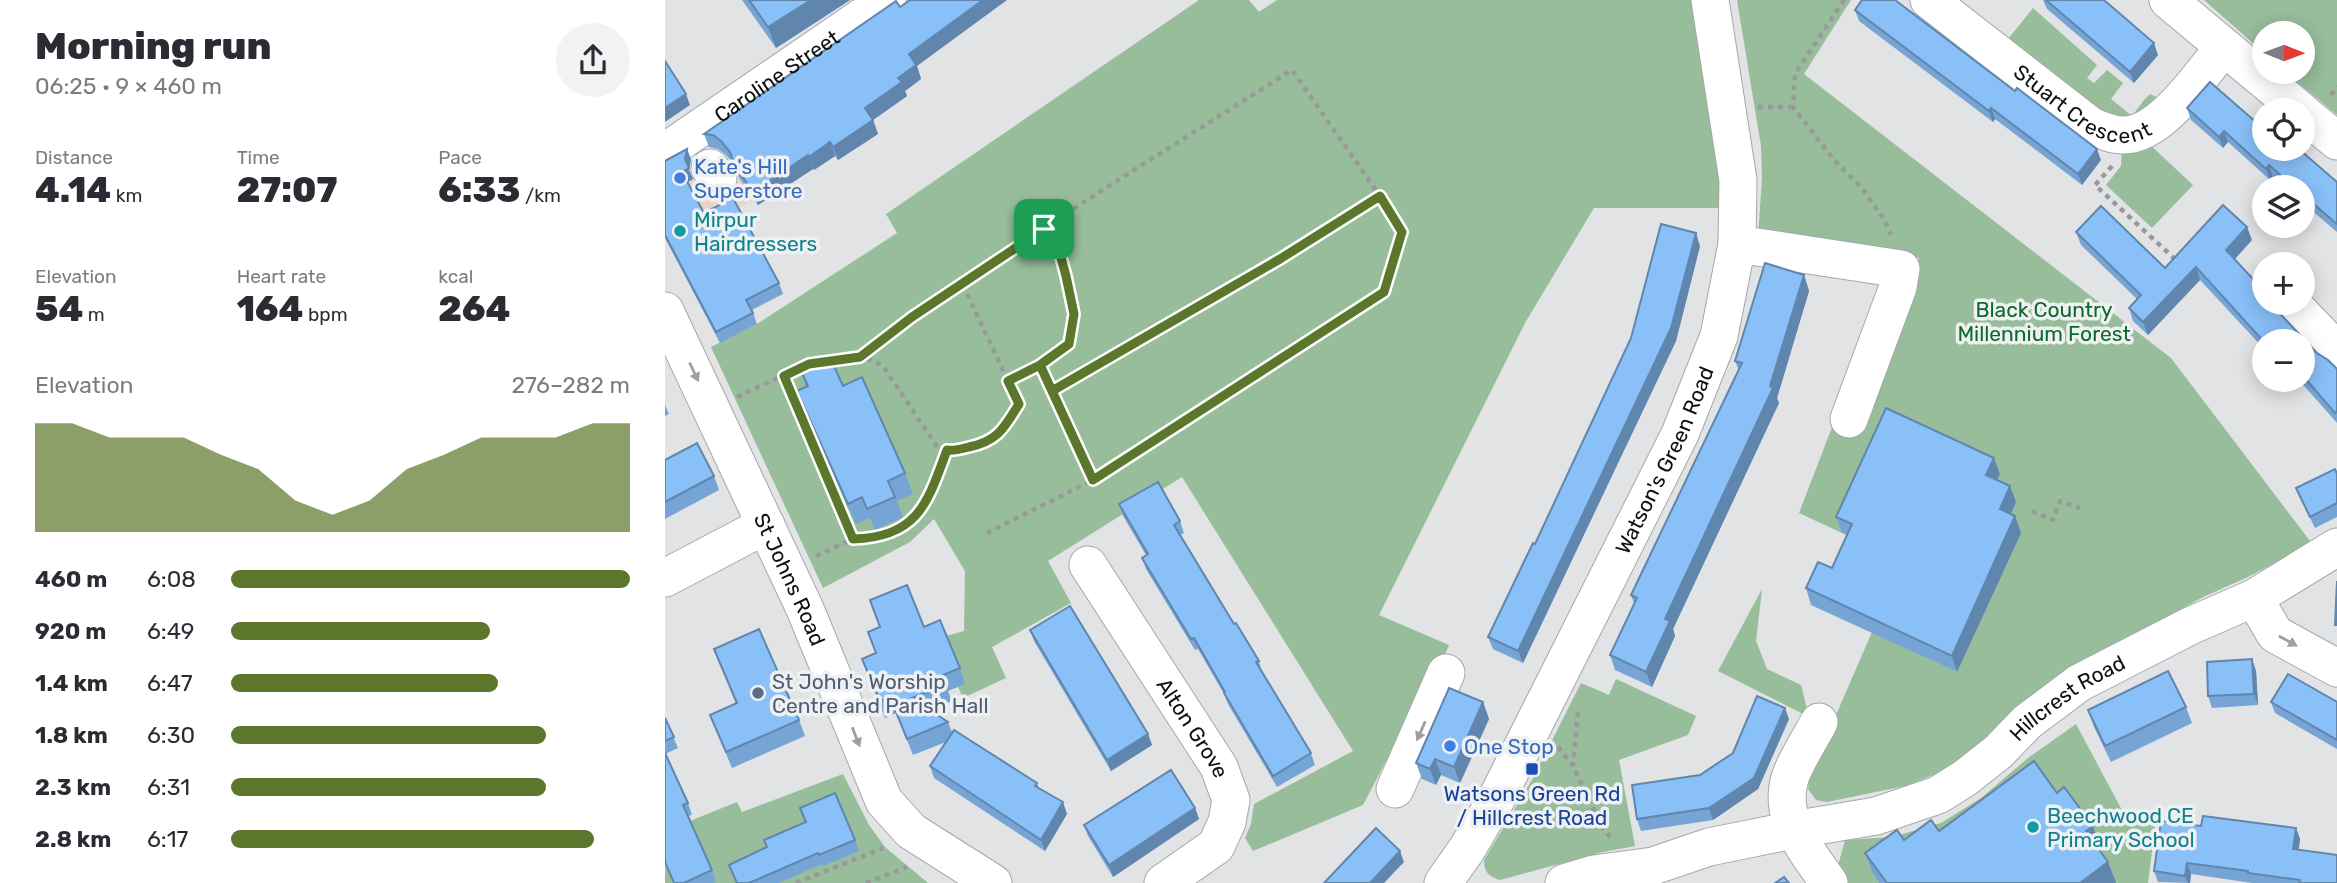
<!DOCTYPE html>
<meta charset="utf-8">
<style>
body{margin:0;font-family:Rubik,sans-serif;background:#f2f2f3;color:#2b2b33;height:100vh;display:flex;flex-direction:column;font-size:26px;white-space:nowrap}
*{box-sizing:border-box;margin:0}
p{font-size:23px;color:#7c7c81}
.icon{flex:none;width:38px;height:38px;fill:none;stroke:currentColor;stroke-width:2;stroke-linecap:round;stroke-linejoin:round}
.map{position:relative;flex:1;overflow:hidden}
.panel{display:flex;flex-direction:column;background:#fff;width:665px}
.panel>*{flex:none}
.needle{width:46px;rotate:91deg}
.buttons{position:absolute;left:1587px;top:21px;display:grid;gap:14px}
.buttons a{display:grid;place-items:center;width:63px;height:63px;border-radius:50%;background:#fff;box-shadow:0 4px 18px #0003;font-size:35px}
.pin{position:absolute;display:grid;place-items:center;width:60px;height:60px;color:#fff;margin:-30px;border-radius:14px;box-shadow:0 4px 10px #0006}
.round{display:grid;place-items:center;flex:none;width:74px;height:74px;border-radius:37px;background:#f2f2f3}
.summary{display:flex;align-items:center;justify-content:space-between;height:119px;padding:0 35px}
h1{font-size:38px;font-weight:800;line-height:52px}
.figures{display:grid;grid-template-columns:repeat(3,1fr);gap:10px;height:119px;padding:7px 35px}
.figures div{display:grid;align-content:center}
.figures b{font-size:35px;font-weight:800}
.figures small{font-size:19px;font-weight:400}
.figures p{font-size:19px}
.chart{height:196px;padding:14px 35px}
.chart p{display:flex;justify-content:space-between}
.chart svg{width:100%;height:126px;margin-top:7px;fill:#5c772b;opacity:.7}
ul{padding:0 35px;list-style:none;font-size:23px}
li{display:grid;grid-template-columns:112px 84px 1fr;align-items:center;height:52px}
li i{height:18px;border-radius:9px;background:#5c772b}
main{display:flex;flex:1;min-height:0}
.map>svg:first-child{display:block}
.commercial{fill:#e9d5c6}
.green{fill:#97bd9b}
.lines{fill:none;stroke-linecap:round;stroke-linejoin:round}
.minor-casing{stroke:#a6a7a9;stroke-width:39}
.path{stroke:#98999a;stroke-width:4.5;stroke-dasharray:5 5;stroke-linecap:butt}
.minor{stroke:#fff;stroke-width:37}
.wall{fill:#76a5d5}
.shaded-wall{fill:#6086ae}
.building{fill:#89c0f8;stroke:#6086ae;stroke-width:2}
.oneway{fill:#9f9f9f}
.route-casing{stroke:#fff;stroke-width:14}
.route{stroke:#5c772b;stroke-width:9}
.shop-dot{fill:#3f7fe0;stroke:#eff0f2;stroke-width:2.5}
.culture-dot{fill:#0f9aa8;stroke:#eff0f2;stroke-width:2.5}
.service-dot{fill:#5c6f8a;stroke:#eff0f2;stroke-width:2.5}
.transit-dot{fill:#1a4fb4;stroke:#eff0f2;stroke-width:2.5}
.labels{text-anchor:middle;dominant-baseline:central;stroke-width:7;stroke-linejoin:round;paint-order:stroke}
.street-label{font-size:21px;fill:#0e0f0f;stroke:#eff0f2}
.shop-label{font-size:21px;fill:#366cbe;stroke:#eff0f2;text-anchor:start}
.culture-label{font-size:21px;fill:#0d838f;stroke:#eff0f2;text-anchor:start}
.park-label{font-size:21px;fill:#0b6a29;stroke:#eff0f2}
.service-label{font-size:21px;fill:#4e5e75;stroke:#eff0f2;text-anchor:start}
.transit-label{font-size:21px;fill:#164399;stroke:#eff0f2}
</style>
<main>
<section class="panel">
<div class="summary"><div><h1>Morning run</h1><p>06:25 · 9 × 460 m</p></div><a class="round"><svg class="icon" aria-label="share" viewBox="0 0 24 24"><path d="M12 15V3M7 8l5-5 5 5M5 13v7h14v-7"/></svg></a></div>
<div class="figures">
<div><p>Distance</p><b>4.14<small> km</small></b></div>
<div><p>Time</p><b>27:07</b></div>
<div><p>Pace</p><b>6:33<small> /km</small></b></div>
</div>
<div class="figures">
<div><p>Elevation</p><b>54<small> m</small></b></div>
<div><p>Heart rate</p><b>164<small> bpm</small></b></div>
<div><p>kcal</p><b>264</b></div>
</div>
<div class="chart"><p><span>Elevation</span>276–282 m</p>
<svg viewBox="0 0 160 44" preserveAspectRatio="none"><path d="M0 44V6L10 6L20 11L30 11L40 11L50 17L60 22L70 33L80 38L90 33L100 22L110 17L120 11L130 11L140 11L150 6L160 6V44z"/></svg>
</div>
<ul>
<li><b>460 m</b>6:08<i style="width:100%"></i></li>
<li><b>920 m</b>6:49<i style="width:65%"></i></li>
<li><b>1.4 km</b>6:47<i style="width:67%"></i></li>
<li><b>1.8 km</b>6:30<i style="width:79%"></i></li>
<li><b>2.3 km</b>6:31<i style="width:79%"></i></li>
<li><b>2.8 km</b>6:17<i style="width:91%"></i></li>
</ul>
</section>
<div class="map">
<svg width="1672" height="883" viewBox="0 0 1672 883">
<rect width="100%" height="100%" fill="#e2e3e5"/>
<polygon class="commercial" points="60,158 88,200 3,245 0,238 21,183"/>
<g class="green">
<polygon points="534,0 584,0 594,12 612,0 1027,0 1052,146 1057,208 929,208 860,323 714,615 784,645 764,692 720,763 698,805 588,851 580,838 586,824 589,804 688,751 517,477 383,561 406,603 327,647 341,678 298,698 293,687 281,636 299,631 300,571 269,519 245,542 158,588 46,347 92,324 232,233 221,214"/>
<polygon points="1072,0 1186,0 1139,74 1506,358 1645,541 1623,556 1583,577 1538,597 1488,625 1322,745 1271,774 1240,786 1162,802 1151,800 1143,789 1145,775 1207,632 1292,672 1327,491 1335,474 1177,533 1134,513 1169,422 1251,270 1254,258 1093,238 1097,178 1096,146"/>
<polygon points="1539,0 1672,0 1672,115 1620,72 1638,72 1638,33 1600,33 1599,53"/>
<polygon points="1368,8 1432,65 1422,78 1429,83 1442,70 1458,83 1446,99 1467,116 1479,100 1485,94 1500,101 1481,119 1447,120 1339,44"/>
<polygon points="1482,142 1528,185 1487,228 1441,185 1456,166 1457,148"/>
<polygon points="1097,589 1091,641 1102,669 1136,685 1144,717 1053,671"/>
<path d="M951,679l80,37 -8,19 -69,25 16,86 -32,6 -103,28c-12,-4 -16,-8 -16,-20l48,-80 49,-97 28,12z"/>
<polygon points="1411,724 1466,827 1492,812 1483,883 1450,883 1428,852 1435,847 1208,874 1214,883 1178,883 1171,873 1180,840 1227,837 1276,823 1316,798 1363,758"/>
<polygon points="178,774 204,825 220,847 263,883 0,883 0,831 72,802 77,812"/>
</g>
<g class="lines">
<defs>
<g id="minor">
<path id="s1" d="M1264,0l162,126c10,4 21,9 32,9 38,1 78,-61 101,-88"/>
<polyline points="1503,0 1635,110"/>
<polyline points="1638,113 1672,141"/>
<path id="s2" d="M0,152l222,-152"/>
<polyline points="45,168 53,178"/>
<polyline points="1072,244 1236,269 1233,287 1184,419"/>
<polyline points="1626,303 1672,351"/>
<path id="s3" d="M0,311l140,298 79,192 27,30 82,52"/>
<path id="s4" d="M423,565l131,202 12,33 -4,22 -11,24 -53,37"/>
<polyline points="0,578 101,525"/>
<polyline points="1589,598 1610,634 1672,668"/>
<path d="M1154,722c-9,17 -21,35 -28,53 -15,42 16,76 38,108"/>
<polyline points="730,789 781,673"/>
<path id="s5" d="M778,883l24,-34 31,-53 28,-56 154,-306 39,-98 18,-92 1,-64 -28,-180"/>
<path id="s6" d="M899,883l30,-9 59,-8 56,-19 84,-17 83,-14 62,-21 27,-17 33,-26 29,-30 52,-39 111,-57 64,-28 83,-51"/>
</g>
</defs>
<use href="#minor" class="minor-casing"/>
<g class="path">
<polyline points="1179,0 1130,74 1128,107 1169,160 1197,188 1218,218 1226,235"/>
<polyline points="1666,95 1672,86"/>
<polyline points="1093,107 1128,107"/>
<polyline points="1447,166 1430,185 1513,262"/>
<polyline points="298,285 343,381 375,365 404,344 409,314 401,276 395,254 379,229"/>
<path d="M195,357c137,-104 286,-194 432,-287l88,126 22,36 -18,60 -291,188"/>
<path d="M162,361c20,-3 38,-7 56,5l55,82c21,4 47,0 63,-15 7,-8 12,-20 17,-29l-10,-23"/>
<polyline points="375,365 387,391 615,259 715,196"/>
<path d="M140,366l-21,9 69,164c66,-2 74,-35 94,-89"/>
<polyline points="72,397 119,375"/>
<polyline points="1367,511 1388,520 1395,501 1415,508"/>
<polyline points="322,533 428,480 387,391"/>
<polyline points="151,556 188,539"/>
<polyline points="913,712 908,766 936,826 947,839"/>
<polyline points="893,747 907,765"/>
<polyline points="131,883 218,848"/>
<polyline points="201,883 242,867"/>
</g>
<use href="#minor" class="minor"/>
</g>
<g class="wall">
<polygon points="77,0 185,0 111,48"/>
<polygon points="1378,0 1439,0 1493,55 1469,83 1382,9"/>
<polygon points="1190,10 1350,91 1436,160 1417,185 1330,119 1328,122 1194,21"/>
<polygon points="252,66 256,79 240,91 242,96 208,120 213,134 173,160 170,156 149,170 148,169 93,205 74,178 69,164 61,155 53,149 44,147 39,134"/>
<polygon points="1522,108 1631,157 1672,182 1672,232 1638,203 1638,187 1620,187 1608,177 1605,180 1563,142 1558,148 1526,120"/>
<polygon points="22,149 26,160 24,170 28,179 23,182 39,213 114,283 118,294 87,310 92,324 55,343 0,238 0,161"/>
<polygon points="1411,232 1500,268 1587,240 1570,259 1606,305 1652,353 1672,369 1672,423 1634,380 1638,380 1638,341 1600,341 1600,350 1535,280 1483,335 1468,321 1464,308 1472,299 1416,245"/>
<polygon points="1035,246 1011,341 858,663 828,649 823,637 870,544"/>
<polygon points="1139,275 1144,291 1112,398 1114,403 1008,629 1010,636 987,687 950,670 945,655 969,603 966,595 1074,371 1070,361"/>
<polygon points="135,369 178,386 240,473 248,494 232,501 238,517 210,530 205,518 191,524 140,411 132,391 141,387"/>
<polygon points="0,405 4,414 0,416"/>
<polygon points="0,460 49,476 54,490 0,519"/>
<polygon points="1335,474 1332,480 1351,502 1346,514 1356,533 1292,672 1146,605 1141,588 1167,568 1182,535 1177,533 1171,517"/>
<polygon points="1672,474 1672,517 1650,528 1636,499 1631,488"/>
<polygon points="454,504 515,521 519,533 515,535 569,624 594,661 597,672 646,753 650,765 612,787 563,704 559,694 533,649 530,650 481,569 477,558 481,555 458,516"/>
<polygon points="205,600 259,627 295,668 300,684 283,691 287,701 264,710 283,722 287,732 372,783 374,788 402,814 380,851 269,778 265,766 281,742 248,755 231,713 220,718 197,659 211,654 215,627"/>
<polygon points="365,630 483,734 487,745 446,771 369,641"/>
<polygon points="49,649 134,720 140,736 67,768 45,715 71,704"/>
<polygon points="1587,659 1591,671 1593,705 1547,708 1543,696"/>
<polygon points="818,702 824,719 795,783 776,775 771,785 757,779 751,763"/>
<polygon points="1606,702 1672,702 1672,749 1610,713"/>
<polygon points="1521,707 1527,723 1446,762 1429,727 1423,710"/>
<polygon points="0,718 13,748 0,754 23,803 27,815 23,816 47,870 51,882 48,883 8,883 0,864"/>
<polygon points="1124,719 1093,789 1048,820 976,831 972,819 1035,775"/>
<polygon points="1392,793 1435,847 1433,848 1443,862 1451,883 1214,883 1208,874 1200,853 1239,840 1274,831"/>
<polygon points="530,808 534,819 448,877 423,836 419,825"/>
<polygon points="1536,826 1631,828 1635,839 1634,849 1672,883 1587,883 1526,874 1525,883 1493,882 1489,871"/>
<polygon points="190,840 194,851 158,866 157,864 114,883 71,883 64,865"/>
</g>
<g class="shaded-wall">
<polygon points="146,0 185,0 111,48 103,27"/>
<polygon points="318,0 342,0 252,66 256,79 240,91 242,96 208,120 213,134 173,160 168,147 200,108 233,78 244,54"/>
<polygon points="1489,43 1493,55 1469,83 1465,72"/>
<polygon points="21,94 25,105 0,122 0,108"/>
<polygon points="1326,108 1330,119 1328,122 1324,111"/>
<polygon points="1559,131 1563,142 1558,148 1554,137"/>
<polygon points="165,142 170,156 149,170 144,157"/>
<polygon points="22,149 26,160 24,170 28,179 21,183 17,172"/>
<polygon points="1432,149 1436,160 1417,185 1413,174"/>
<polygon points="143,155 148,169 93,205 88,192"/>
<polygon points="1604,165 1608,177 1605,180 1601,169"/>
<polygon points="1582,227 1587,240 1566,263 1561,250"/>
<polygon points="1031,233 1035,246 1011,341 858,663 853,651"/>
<polygon points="1531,267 1535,280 1483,335 1478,322"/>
<polygon points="1139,275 1144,291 1112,398 1114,403 1008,629 1010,636 987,687 981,672 1000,619 1105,386"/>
<polygon points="1329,458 1335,474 1327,491 1321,475"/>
<polygon points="1345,486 1351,502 1341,525 1335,509"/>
<polygon points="1350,516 1356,533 1292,672 1287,656"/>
<polygon points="1587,659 1591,671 1593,705 1589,694"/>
<polygon points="818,702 824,719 795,783 789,767"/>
<polygon points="1120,708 1124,719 1093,789 1048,820 1044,808"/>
<polygon points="483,734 487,745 446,771 442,760"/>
<polygon points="770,759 776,775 771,785 765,769"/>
<polygon points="398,802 402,814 380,851 376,840"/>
<polygon points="530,808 534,819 448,877 444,865"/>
<polygon points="1428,826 1435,847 1428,852 1421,831"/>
<polygon points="1631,828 1635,839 1632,860 1628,849"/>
<polygon points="735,851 739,862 719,883 705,883"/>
<polygon points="1443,862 1451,883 1415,883"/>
<polygon points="1522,863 1526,874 1525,883 1523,883 1520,876"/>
</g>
<g class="building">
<polygon points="84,0 146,0 103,27"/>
<polygon points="245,0 318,0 244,54 251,65 233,78 237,82 200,108 208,120 168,147 165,142 144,157 143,155 88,192 69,164 65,152 56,141 48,135 39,134 231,1 235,7"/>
<polygon points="1197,0 1230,0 1350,91 1352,88 1432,149 1413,174 1326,108 1324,111 1190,10"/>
<polygon points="1381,0 1439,0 1489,43 1465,72"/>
<polygon points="0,61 21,94 0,108"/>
<polygon points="1545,82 1600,130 1600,149 1622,149 1631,157 1636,151 1672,182 1672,224 1638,195 1638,187 1629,187 1604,165 1601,169 1559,131 1554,137 1522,108"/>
<polygon points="22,149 20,159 24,168 17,172 39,213 68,198 114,283 81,300 88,313 51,332 0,235 0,161"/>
<polygon points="1558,205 1582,227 1561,250 1600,292 1600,303 1605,303 1652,353 1663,360 1672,369 1672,412 1670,413 1638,376 1638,341 1600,341 1600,343 1531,267 1478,322 1464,308 1476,295 1411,232 1436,206 1500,268"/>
<polygon points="996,224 1031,233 1006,328 853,651 823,637 868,543 870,544 966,338"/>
<polygon points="1100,263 1139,275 1105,386 1108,388 1000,619 1005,621 981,672 945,655 972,598 966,595 1077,363 1070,361"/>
<polygon points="164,355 178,386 197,377 240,473 223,481 230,497 202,509 197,497 183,504 132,391 143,386 135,369"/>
<polygon points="1221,408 1329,458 1321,475 1345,486 1335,509 1350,516 1287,656 1141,588 1153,562 1167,568 1187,524 1171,517"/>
<polygon points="32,443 49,476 0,502 0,460"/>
<polygon points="1670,469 1672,474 1672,503 1645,517 1631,488"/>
<polygon points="493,482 515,521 509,525 569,624 571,623 594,661 591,662 646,753 608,776 559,693 560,692 529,638 526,639 477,558 483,554 454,504"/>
<polygon points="1672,581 1672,625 1670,625"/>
<polygon points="242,585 259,627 275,620 295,668 278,675 281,685 247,698 283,722 242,739 225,697 215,701 197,659 211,653 203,632 215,627 205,600"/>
<polygon points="405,606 483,734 442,760 365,630"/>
<polygon points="94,629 134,720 61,752 45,715 72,703 49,649"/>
<polygon points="1587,659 1589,694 1543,696 1542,662"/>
<polygon points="1503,671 1521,707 1440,746 1423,710"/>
<polygon points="1623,674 1672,702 1672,740 1606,702"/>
<polygon points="784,688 818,702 789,767 770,759 765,769 751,763"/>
<polygon points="1092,696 1120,708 1089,778 1044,808 972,819 967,785 1035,775 1068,753"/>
<polygon points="0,718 9,737 0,741"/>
<polygon points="289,730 372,783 370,786 398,802 376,840 265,766"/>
<polygon points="0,753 23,803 18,805 47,870 19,883 9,883 0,862"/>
<polygon points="1369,761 1392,793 1399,787 1428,826 1421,831 1443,862 1415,883 1222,883 1200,853 1232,830 1239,840 1266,820 1274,831"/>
<polygon points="506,770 530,808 444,865 419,825"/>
<polygon points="170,793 190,840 154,855 153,853 84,883 72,883 64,865 102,847 99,840 141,822 135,808"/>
<polygon points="1538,816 1631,828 1628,849 1672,855 1672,883 1634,883 1635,880 1583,873 1583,871 1522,863 1520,876 1489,871 1496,821 1536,826"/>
<polygon points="711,828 735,851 705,883 659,883"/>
<polygon points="1119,877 1124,883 1110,883"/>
</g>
<defs><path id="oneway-solid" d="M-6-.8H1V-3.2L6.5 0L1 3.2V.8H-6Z" transform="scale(1.75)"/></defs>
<g class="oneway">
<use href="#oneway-solid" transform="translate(29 372) rotate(65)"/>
<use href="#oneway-solid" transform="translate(1623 641) rotate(29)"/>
<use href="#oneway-solid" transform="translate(756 731) rotate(114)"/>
<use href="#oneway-solid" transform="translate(191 737) rotate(69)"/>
</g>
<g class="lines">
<defs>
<path id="route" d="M379,229l-132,88 -52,40 -51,7 -25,12 69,163c65,-2 74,-35 94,-89 8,1 14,-1 22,-3 29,-6 35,-19 50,-43l-11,-23 32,-16 53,115 291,-188 18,-60 -22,-36 -100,63 -228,132 -12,-26 29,-21 5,-30 -8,-38 -6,-22 -16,-25"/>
</defs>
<use href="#route" class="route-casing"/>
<use href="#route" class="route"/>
</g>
<g class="shop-dot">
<circle cx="15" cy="178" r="7"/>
<circle cx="785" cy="746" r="7"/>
</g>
<g class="culture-dot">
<circle cx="15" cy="231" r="7"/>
<circle cx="1368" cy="827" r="7"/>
</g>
<circle class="service-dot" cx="93" cy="693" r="7"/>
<rect class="transit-dot" x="860" y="762" width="14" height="14" rx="3.5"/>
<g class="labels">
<g class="street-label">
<text stroke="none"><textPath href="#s2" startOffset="135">Caroline Street</textPath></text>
<text stroke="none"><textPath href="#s1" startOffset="189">Stuart Crescent</textPath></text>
<text stroke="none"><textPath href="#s5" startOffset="478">Watson's Green Road</textPath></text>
<text stroke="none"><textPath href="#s3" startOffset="296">St Johns Road</textPath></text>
<text stroke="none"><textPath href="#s6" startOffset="548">Hillcrest Road</textPath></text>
<text stroke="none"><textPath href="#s4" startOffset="194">Alton Grove</textPath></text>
</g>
<g class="shop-label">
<text x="29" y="166">Kate's Hill<tspan x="29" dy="24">Superstore</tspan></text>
<text x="799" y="746">One Stop</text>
</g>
<g class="culture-label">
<text x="29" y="219">Mirpur<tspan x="29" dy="24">Hairdressers</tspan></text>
<text x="1382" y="815">Beechwood CE<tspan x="1382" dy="24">Primary School</tspan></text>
</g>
<g class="park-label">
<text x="1379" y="309">Black Country<tspan x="1379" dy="24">Millennium Forest</tspan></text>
</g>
<g class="service-label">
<text x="107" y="681">St John's Worship<tspan x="107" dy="24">Centre and Parish Hall</tspan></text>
</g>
<g class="transit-label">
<text x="867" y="793">Watsons Green Rd<tspan x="867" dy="24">/ Hillcrest Road</tspan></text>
</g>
</g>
</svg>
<div class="buttons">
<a><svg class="needle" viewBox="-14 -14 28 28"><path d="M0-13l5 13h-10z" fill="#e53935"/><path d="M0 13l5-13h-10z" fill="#7c7c81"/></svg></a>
<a><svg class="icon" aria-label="locate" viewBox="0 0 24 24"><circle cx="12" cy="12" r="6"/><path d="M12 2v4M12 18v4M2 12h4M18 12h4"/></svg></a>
<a><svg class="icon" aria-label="layers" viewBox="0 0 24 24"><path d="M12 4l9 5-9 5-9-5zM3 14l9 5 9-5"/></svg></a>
<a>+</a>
<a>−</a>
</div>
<div class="pin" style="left:379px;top:229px;background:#1e9e55"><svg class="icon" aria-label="arrive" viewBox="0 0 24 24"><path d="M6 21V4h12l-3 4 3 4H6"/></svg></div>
</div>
</main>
